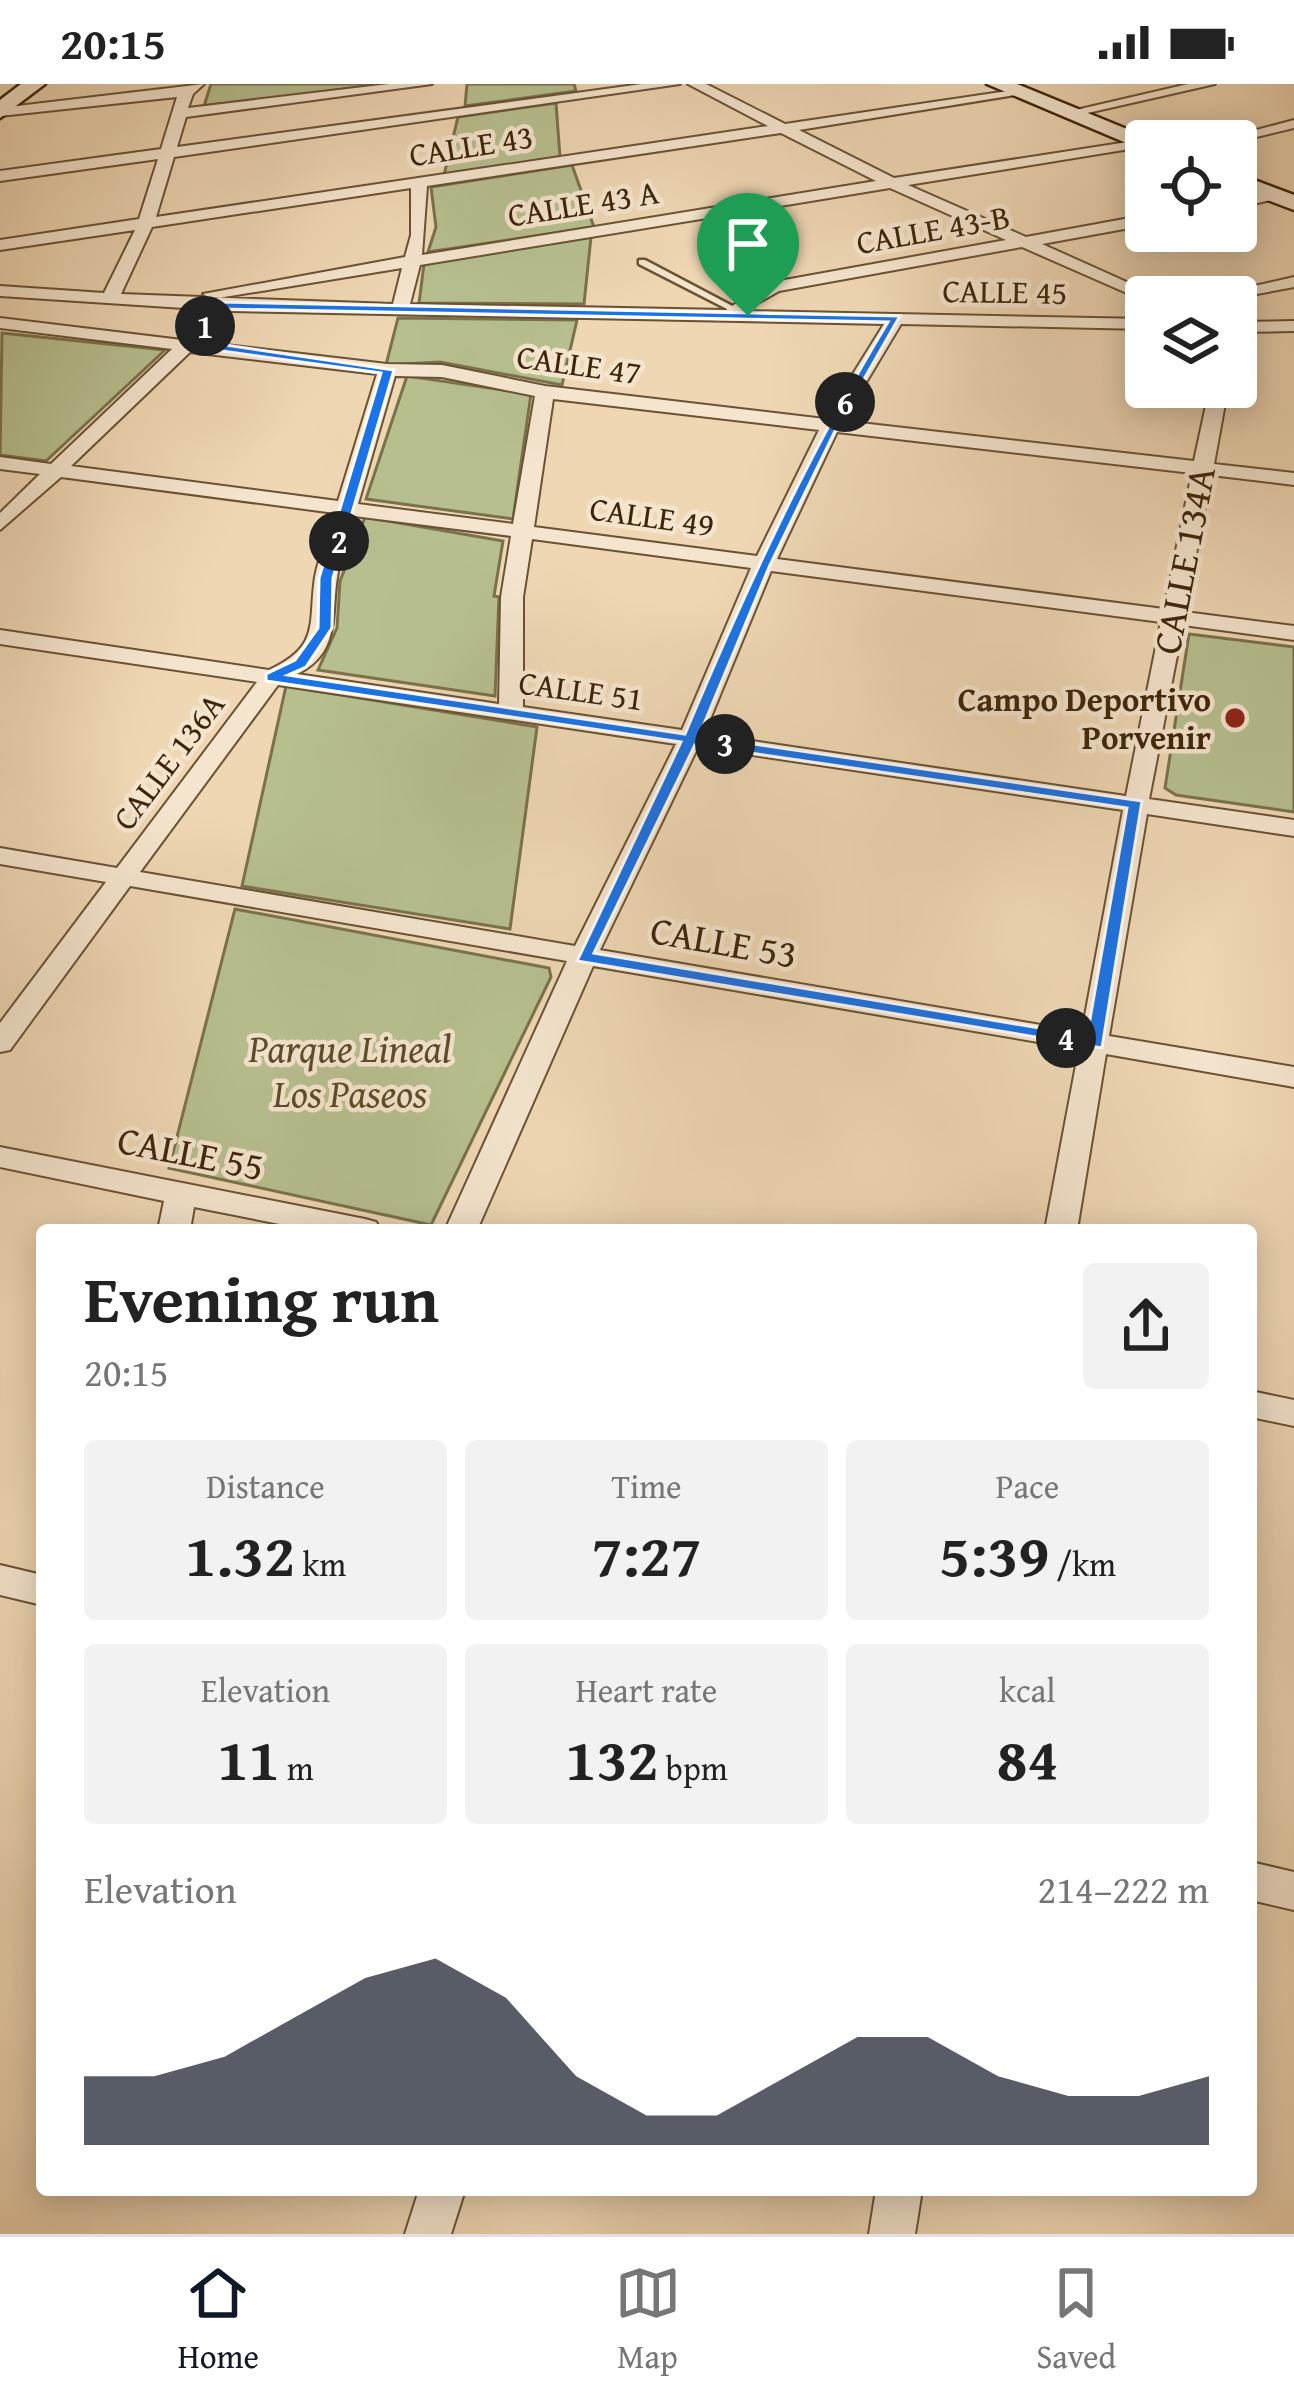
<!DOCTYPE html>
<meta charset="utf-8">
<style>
body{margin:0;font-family:"Gentium Book Plus",serif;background:#f2f2f2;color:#222;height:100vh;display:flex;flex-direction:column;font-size:45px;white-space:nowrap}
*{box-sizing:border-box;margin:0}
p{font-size:39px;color:#767676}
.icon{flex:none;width:66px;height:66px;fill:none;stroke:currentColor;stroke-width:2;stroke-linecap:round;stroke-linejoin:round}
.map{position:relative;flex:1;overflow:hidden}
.panel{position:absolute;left:36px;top:1140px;width:1221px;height:972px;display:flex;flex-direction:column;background:#fff;border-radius:12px;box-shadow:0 6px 30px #0003}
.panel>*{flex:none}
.tools{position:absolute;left:1125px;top:36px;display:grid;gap:24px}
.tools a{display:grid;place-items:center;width:132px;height:132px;border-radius:12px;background:#fff;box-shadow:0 6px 30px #0003;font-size:60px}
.pin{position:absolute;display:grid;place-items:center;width:102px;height:102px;color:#fff;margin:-123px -51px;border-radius:50% 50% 50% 0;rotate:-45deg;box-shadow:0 0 12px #0007}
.pin .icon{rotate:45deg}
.km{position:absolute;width:60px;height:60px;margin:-30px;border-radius:50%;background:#222;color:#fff;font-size:33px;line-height:60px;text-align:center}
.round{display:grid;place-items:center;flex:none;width:126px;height:126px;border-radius:12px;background:#f2f2f2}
.head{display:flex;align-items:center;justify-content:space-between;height:204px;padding:0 48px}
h1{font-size:66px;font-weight:600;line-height:90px}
.stats{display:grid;grid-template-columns:repeat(3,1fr);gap:18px;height:204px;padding:12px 48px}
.stats div{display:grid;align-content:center;border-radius:12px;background:#f2f2f2;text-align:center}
.stats b{font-size:60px;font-weight:600}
.stats small{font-size:33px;font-weight:400}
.stats p{font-size:33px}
.chart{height:336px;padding:24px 48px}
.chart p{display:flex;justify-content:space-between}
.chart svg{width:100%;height:216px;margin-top:12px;fill:#111827;opacity:.7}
.status{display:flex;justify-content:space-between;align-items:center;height:84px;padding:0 60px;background:#fff;direction:ltr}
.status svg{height:33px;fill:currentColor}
.menu{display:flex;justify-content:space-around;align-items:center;height:168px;border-top:3px solid #e0e0e0;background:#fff;font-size:33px;color:#767676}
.menu a{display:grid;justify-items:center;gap:6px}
.menu .active{color:#111827}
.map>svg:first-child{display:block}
.green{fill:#b7bf8f;stroke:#7a724c;stroke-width:3}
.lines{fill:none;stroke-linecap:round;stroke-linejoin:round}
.service-casing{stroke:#6a5234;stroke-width:5}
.minor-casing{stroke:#6a5234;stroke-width:4}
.secondary-casing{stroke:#3e2509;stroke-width:5}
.path{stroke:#3e2509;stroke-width:3;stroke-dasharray:4.5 3;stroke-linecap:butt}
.service{fill:#f5e5ce;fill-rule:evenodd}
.minor{fill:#f5e5ce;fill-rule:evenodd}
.secondary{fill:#f5e5ce;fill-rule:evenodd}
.route{fill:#1a73e8;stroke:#fff;stroke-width:3;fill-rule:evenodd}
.poi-dot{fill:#8f2418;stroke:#f5e5ce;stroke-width:4.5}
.labels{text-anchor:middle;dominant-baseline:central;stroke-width:9;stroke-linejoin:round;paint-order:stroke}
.far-street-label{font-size:33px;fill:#3e2509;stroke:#f5e5ce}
.far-poi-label{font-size:33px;font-weight:bold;fill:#3e2509;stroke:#f5e5ce;text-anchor:end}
.street-label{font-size:39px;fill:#3e2509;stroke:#f5e5ce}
.park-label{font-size:39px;font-style:italic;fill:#5c4c2a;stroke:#f5e5ce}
</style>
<div class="status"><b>20:15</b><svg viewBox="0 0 49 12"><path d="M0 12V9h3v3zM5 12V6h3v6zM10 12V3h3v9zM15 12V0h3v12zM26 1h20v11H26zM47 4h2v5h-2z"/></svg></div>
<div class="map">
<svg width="1294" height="2150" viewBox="0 0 1294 2150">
<rect width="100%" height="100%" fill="#efd7b4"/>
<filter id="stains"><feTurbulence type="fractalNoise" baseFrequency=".00167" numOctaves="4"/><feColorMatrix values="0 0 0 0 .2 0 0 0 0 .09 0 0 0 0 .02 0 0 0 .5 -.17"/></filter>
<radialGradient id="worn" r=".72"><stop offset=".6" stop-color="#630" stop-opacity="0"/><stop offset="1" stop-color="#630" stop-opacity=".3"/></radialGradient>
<g class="green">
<polygon points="211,0 387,0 204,22"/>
<polygon points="467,0 574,0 576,7 465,22"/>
<polygon points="556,19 560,73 444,91 458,33"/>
<polygon points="572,81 594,143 428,168 436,143 431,103"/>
<polygon points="591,153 584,220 419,219 424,180"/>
<polygon points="398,234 577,236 562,301 440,278 386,281"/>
<polygon points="2,249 165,266 46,377 0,371"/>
<polygon points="407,292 531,310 513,435 366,415"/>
<polygon points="365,433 503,457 494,512 499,513 495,612 318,586 337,544 340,497"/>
<polygon points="1189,550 1294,563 1294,728 1176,711 1165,704"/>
<polygon points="286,602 537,643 510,845 242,802"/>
<polygon points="235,825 549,884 551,893 431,1141 169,1084"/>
</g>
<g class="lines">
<defs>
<polygon id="service" points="639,176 645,176 738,225 731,227 639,180"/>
<g id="minor">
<path d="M204,0l-11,10 -5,14 201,-24h43l-246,33 -9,30 465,-63h38l-506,73 -18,60 612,-91 -80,-42h18l79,40 236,-35 7,4 -229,37 95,48 253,-39 -5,8 -234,38 118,52 120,-22v10l-104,19 118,53 -15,4 -123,-54 -243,44 -35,20 402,8v10l-245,-5 -58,97 351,40 16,-74h18l-14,77 80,9v12l-83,-10 -26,137 109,14v14l-111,-15 -34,174 145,21v16l-147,-22 -38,222 185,31v20l-188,-33 -29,176h-32l34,-181 -486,-83 -116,264h-32l122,-269 -437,-75 -120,164 -10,2v-29l106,-141 -106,-18v-16l117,20 140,-186 -257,-38v-14l269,40c52,-24 39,-46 46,-93 4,-21 13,-43 20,-64l-274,-36 -61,53v-17l40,-39 -40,-5v-12l51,7 121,-115 -172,-21v-10l182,22 16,-11 9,5 -7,8 187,22 55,1 103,21 280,33 59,-95 -654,-13 -230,-15v-10l104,7 31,-63 -135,20v-10l139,-21 19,-60 -158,22v-10l161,-22 16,-52 -177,19v-8zM781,49l95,48 -454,74 5,-69zM411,104v47l-6,22 -202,37 9,5 190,-31 -9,36 -272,-10 31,-67zM890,104l116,52 -238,43 -42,27 -316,-6 10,-39zM190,268l187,22 -39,127 -267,-35zM395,292l47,1 93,19 -22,128 -155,-20zM553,315l266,31 -62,126 -223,-29zM837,348l355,41 -28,136 -387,-50zM354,432l157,20 -10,61 -2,107 -202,-30c46,-22 33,-63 41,-102 4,-19 11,-38 16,-56zM532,455l219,29 -69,162 -159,-23v-110zM771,487l390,51 -35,174 -422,-62zM278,601l398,59 -101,202 -435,-74zM698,663l425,63 -41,222 -482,-82z"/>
<polygon points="1188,0 1215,0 1070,33 1063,29"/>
<polygon points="1294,36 1294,44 1236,58 1219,56"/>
<polygon points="1274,106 1280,108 1280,114 1236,124 1236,114"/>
<polygon points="1294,193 1294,203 1236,214 1206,213"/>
<polygon points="1294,237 1294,247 1236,248 1236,238"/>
<polygon points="0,1063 365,1135 376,1138 381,1146 310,1146 194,1123 190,1146 158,1146 164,1117 0,1083"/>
<polygon points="1251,1307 1294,1316 1294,1342 1251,1333"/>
<polygon points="0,1481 42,1491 42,1521 0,1511"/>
<polygon points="1251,1778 1294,1788 1294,1826 1251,1816"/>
<polygon points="419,2106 465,2106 451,2150 405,2150"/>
<polygon points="876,2106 922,2106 915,2150 869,2150"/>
</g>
<g id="secondary">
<polygon points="21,0 45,0 0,34 0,16"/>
<polygon points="987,0 1017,0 1156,57 1146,57 1146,66 1138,64"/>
<polygon points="1236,89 1294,111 1294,126 1236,104"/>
</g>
</defs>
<use href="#service" class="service-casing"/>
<use href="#minor" class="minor-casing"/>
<use href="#secondary" class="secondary-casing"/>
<polyline class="path" points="1166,45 1196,57"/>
<use href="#service" class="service"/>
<use href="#minor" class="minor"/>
<use href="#secondary" class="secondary"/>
</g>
<path class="route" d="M219,218l681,14 -62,109 -68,140 -71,171 443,65 -40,247 -525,-87 104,-219 -415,-61v-7l29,-14 23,-32 1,-50 62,-205 -195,-27zM222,225l666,13c-80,132 -143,269 -203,412l-397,-59 18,-8 26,-39 1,-50 61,-208 -196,-29zM695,661l432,63 -40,228 -493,-83z"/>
<circle class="poi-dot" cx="1235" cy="634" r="12"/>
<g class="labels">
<g class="far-street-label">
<text transform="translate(471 61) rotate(-9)">CALLE 43</text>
<text transform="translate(583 119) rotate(-9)">CALLE 43 A</text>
<text transform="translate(933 145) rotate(-10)">CALLE 43-B</text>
<text transform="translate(1005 207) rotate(1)">CALLE 45</text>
<text transform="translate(579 280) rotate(8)">CALLE 47</text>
<text transform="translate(652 432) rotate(8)">CALLE 49</text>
<text transform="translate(581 606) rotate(8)">CALLE 51</text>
<text transform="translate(168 677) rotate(-53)">CALLE 136A</text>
</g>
<g class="far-poi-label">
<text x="1211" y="615">Campo Deportivo<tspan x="1211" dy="38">Porvenir</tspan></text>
</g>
<g class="street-label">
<text transform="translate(1183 476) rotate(-79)">CALLE 134A</text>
<text transform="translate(724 857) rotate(10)">CALLE 53</text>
<text transform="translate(191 1068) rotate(11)">CALLE 55</text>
</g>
<g class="park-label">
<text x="350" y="963">Parque Lineal<tspan x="350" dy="45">Los Paseos</tspan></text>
</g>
</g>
<rect width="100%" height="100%" filter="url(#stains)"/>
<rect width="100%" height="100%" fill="url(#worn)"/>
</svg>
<div class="tools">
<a><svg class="icon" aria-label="locate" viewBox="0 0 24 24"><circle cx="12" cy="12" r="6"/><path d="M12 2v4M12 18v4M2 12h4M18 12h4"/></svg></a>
<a><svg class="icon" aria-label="layers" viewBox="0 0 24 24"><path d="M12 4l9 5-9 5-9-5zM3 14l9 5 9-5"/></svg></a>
</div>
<div class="pin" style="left:748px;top:232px;background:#1e9e55"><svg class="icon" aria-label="arrive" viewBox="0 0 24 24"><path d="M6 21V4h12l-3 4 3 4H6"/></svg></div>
<b class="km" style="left:205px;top:242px">1</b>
<b class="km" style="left:339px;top:457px">2</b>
<b class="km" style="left:725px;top:660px">3</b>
<b class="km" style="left:1066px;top:954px">4</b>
<b class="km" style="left:845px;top:318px">6</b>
<section class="panel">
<div class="head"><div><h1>Evening run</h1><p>20:15</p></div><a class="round"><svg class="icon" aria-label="share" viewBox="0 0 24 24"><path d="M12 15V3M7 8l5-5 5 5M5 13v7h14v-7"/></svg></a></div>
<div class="stats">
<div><p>Distance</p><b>1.32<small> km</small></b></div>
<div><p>Time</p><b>7:27</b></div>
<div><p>Pace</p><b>5:39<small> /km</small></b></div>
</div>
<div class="stats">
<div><p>Elevation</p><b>11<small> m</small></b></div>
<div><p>Heart rate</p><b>132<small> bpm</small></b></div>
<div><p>kcal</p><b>84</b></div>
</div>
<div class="chart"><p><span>Elevation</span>214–222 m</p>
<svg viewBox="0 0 160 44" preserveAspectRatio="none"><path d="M0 44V30L10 30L20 26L30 18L40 10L50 6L60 14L70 30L80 38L90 38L100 30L110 22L120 22L130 30L140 34L150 34L160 30V44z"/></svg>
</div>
</section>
</div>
<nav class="menu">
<a class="active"><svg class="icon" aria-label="home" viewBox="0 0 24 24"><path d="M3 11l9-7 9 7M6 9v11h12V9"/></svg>Home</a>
<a><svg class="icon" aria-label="map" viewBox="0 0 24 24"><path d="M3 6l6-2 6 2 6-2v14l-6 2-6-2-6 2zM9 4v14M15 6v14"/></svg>Map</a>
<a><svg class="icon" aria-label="saved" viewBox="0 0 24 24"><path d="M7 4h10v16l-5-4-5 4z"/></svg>Saved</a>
</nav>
